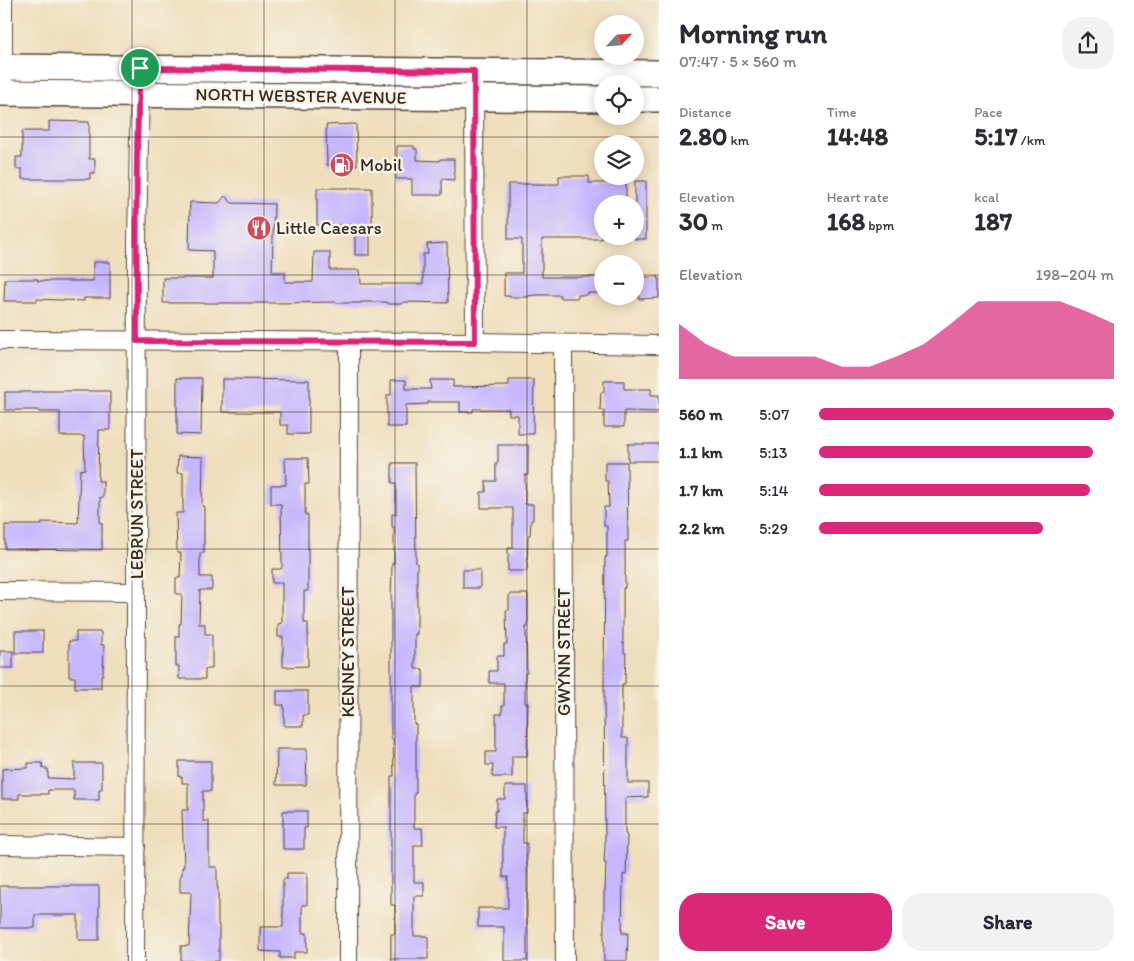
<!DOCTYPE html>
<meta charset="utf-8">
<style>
body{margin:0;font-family:Itim,sans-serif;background:#f2f2f3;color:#2b2b33;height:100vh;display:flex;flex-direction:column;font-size:19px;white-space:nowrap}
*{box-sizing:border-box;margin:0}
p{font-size:16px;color:#7c7c81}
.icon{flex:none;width:28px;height:28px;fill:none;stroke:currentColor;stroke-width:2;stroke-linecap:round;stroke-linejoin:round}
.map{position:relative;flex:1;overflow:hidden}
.side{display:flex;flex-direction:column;background:#fff;width:475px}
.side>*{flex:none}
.needle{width:32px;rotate:64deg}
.controls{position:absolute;left:594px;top:15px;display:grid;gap:10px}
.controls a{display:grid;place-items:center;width:50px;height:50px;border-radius:50%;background:#fff;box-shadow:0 2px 12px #0003;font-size:25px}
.pin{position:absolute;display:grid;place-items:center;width:42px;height:42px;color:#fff;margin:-21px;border:2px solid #fff;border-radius:50%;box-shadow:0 1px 5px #0007}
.round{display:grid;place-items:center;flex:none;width:52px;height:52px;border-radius:20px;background:#f2f2f3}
.head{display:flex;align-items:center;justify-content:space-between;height:85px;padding:0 20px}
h1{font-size:28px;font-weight:700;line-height:38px}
.figures{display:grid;grid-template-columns:repeat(3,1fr);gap:8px;height:85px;padding:5px 20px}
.figures div{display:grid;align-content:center}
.figures b{font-size:25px;font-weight:700}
.figures small{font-size:14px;font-weight:400}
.figures p{font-size:14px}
.chart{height:140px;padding:10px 20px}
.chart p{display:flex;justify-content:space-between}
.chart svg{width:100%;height:90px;margin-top:5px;fill:#db2777;opacity:.7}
.cta{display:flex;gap:10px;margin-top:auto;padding:10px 20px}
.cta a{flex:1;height:58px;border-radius:20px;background:#db2777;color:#fff;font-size:20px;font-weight:700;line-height:58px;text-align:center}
.cta a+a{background:#f2f2f3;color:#2b2b33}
ul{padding:0 20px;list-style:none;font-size:16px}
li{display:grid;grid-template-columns:80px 60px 1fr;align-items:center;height:38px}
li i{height:12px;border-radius:6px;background:#db2777}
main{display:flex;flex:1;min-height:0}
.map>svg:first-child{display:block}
.building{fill:#c5b6fe}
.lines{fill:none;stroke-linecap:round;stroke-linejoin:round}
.street-casing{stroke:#564536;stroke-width:20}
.secondary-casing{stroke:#564536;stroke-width:28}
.street{stroke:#fff;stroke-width:18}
.secondary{stroke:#fff;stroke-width:25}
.route-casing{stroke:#fff;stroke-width:10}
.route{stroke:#db2777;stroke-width:6}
.grid{fill:none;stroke:#3b2a1e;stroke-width:1;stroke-opacity:0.55}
.labels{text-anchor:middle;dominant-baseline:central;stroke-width:5;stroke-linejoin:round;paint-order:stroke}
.street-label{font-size:18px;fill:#3b2a1e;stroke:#f7f3e8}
.poi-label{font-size:18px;fill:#3b2a1e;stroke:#f7f3e8;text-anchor:start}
</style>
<main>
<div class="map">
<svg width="659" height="961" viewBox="0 0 659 961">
<rect width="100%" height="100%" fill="#f7f3e8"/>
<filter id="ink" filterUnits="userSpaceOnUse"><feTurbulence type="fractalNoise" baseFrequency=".02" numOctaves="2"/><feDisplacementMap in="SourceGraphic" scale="10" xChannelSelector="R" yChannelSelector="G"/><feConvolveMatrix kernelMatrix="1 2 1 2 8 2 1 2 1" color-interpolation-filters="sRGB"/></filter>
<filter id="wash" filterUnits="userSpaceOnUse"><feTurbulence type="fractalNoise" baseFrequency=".0096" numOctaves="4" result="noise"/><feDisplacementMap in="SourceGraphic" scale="20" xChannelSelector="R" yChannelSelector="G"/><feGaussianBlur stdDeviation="1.12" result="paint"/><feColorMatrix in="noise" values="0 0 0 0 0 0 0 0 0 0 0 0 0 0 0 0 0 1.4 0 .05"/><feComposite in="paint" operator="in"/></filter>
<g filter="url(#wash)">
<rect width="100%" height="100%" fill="#efdebc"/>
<g id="blocks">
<g class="building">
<polygon points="49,121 89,122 89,159 95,159 95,173 90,173 90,179 22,179 22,169 16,169 16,157 22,157 22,131 49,131"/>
<polygon points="356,124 357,165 327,165 326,125"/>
<polygon points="397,146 414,146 414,149 417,149 417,160 440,161 440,159 454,159 454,180 442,179 442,195 412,195 412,179 396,179"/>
<polygon points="559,176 589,176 589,183 626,183 626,204 602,204 602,239 542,239 542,277 602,277 602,293 587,293 587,295 578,295 578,298 560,298 560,295 535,295 528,296 528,297 509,297 509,296 504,296 504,273 522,273 522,239 508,239 508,184 559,184"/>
<rect x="635" y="181" width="11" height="58"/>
<polygon points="317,188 372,188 372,225 370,225 370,255 355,255 355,225 317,225"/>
<polygon points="225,196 232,203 274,204 272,272 285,272 285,282 313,282 314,252 330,252 330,270 360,270 361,284 423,284 423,254 428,254 427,244 447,243 448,303 404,302 401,304 389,304 386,302 361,302 361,303 336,303 336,302 276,303 163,303 163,278 213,278 213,251 189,250 190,202 219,203"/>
<polygon points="93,262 110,262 110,298 84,298 84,301 37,299 37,301 4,301 5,279 38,279 37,281 93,281"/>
<polygon points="639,277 659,277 659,298 639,299"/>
<polygon points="177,378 202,378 201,435 177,434"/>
<polygon points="222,379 309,380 309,434 288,434 288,425 280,425 280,412 222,412"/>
<polygon points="391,380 406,380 406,389 431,389 430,380 453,380 453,387 509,386 509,380 534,380 533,434 518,434 518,415 509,415 509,409 473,409 473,412 460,412 460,402 428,402 428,404 406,405 406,427 387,427 387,395 391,395"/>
<polygon points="604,381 624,381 624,389 651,389 651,395 659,395 659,412 624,411 624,427 604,427 604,410 600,410 601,392 604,392"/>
<polygon points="39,391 110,391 110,430 99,430 98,481 103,481 103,497 100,497 100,523 102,523 102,550 5,549 5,525 42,525 42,522 78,523 80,470 85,469 84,436 60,436 60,412 39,412 39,410 5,410 5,392 39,392"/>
<rect x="628" y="444" width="31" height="17"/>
<polygon points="498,445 528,445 528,475 525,475 525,504 533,504 533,520 531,520 530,535 528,535 527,571 508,571 508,548 513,548 513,508 481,508 481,492 486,492 486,481 496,481 496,463 498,463"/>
<polygon points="178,456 203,457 202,506 204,507 204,553 200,553 200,577 212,577 212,590 200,590 199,624 205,624 205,634 212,634 212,669 205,669 205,679 179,679 179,666 176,666 176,636 179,636 179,624 181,624 182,594 176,594 176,578 180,578 181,553 177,553 176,513 183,513 183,473 177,473"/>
<polygon points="285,458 308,458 309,484 305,484 305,515 308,515 308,591 304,591 304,623 308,623 308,666 283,667 283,637 278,637 278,624 282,623 282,583 272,583 272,569 281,569 282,567 281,504 271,504 271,485 286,485"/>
<polygon points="605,462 627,462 628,541 625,541 625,588 623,588 623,644 624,644 624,653 626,653 625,684 622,684 622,738 628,738 628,783 648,783 648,797 625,798 625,834 627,835 626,875 623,874 622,933 628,933 627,961 604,961 604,891 605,891 606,863 604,863 605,846 604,684 605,557 607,557 607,526 604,526 604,507 609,507 608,481 605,481"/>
<polygon points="392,463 415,463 416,563 417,563 417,634 415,634 415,669 423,669 423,687 414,687 414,724 416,724 416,793 414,793 414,828 422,828 423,845 414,845 414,882 424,882 424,896 414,896 414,936 428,936 428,959 391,959 391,934 395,934 395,905 391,905 391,776 394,776 393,739 391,739 391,603 392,563 394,563 394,527 392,527 392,514 396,514 396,483 392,483"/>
<rect x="463" y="570" width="17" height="18"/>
<polygon points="509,594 528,594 528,627 526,627 527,673 525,673 525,703 528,703 527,756 512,756 512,777 492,777 493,765 486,765 486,752 496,752 496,714 502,714 502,706 504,706 504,683 489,683 489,671 497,671 497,656 504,656 504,644 507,644 506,610 509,610"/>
<rect x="15" y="631" width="28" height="22"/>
<polygon points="76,632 101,632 101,645 104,645 103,675 101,675 101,688 75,688 75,677 69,677 69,641 76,641"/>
<rect x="0" y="651" width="13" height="17"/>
<polygon points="277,691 308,691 308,715 303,715 303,726 284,726 284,705 277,705"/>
<polygon points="277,749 307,749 306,785 276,785"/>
<polygon points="179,761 211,761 211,791 203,791 203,821 209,821 209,867 217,867 217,887 218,887 218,925 219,925 219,961 181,961 181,946 189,946 191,892 180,892 180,875 182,875 182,867 184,867 182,810 188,810 188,783 182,783 182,777 179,777"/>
<polygon points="28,763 42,763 43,769 48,769 48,778 74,779 74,763 102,763 102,789 99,789 99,800 74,800 74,790 48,790 48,794 19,794 19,799 2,799 2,769 28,768"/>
<polygon points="505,786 527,786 527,813 523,813 523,843 527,843 527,961 504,961 504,927 478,927 478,908 508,908 508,877 503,877 503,827 494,827 495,811 497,811 497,799 505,799"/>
<polygon points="283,811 307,811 307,828 304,828 304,849 283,849"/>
<polygon points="287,873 307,873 307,905 302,905 302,933 307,933 307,952 294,952 294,958 280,958 280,952 260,951 260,927 283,927 283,879 287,879"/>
<polygon points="0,886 99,886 99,940 78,940 78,915 35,915 35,928 0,928"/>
</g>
</g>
</g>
<g filter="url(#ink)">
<use href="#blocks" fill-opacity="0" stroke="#564536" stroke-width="1"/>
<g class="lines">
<defs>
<g id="street">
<polyline points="3,0 3,93"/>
<polyline points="474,87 475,342"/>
<polyline points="0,340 475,342 659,345"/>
<polyline points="563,344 565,961"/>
<polyline points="0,591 136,592"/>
<polyline points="0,845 136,847"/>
<polyline points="135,961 137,243 140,84"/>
<polyline points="348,961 349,342"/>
</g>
<g id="secondary">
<polyline points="0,67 659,73"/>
<polyline points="0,93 602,99"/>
<polyline points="635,99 659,99"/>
</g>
</defs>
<use href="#street" class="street-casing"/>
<use href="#secondary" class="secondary-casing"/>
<use href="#street" class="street"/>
<use href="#secondary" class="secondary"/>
</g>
</g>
<g class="lines" filter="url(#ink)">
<defs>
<path id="route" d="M140,68l334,3 1,271 -338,-1c0,-91 -2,-182 3,-273z"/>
</defs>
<use href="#route" class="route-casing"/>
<use href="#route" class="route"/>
</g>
<path class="grid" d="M132,0v961M264,0v961M395,0v961M527,0v961M0,137h659M0,275h602M635,275h24M0,412h659M0,549h659M0,686h659M0,824h659"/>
<defs>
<symbol id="fuel-disc" viewBox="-11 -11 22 22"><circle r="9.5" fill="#d1495b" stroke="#f7f3e8"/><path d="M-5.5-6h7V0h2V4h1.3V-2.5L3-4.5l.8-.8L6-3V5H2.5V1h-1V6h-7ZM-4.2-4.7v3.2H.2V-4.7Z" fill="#fff"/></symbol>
<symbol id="restaurant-disc" viewBox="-11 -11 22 22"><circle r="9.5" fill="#d1495b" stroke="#f7f3e8"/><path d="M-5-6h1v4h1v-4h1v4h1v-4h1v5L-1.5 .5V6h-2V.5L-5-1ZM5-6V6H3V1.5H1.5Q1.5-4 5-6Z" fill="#fff"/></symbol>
</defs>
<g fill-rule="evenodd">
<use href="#fuel-disc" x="328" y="151" width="28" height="28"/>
<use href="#restaurant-disc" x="245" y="214" width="28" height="28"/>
</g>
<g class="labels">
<g class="street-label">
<text transform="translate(301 96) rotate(1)">NORTH WEBSTER AVENUE</text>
<text transform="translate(137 514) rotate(-90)">LEBRUN STREET</text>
<text transform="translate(348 652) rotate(-90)">KENNEY STREET</text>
<text transform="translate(564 652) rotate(-90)">GWYNN STREET</text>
</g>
<g class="poi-label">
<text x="360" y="165">Mobil</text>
<text x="276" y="228">Little Caesars</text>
</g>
</g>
</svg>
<div class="controls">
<a><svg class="needle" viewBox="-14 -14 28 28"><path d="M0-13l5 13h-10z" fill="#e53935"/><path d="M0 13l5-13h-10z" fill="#7c7c81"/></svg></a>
<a><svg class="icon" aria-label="locate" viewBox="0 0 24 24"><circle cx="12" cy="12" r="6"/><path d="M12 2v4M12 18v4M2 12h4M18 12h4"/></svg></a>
<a><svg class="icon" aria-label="layers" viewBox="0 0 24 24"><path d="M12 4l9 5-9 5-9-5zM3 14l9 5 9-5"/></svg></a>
<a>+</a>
<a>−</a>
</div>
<div class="pin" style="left:140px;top:68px;background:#1e9e55"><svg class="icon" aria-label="arrive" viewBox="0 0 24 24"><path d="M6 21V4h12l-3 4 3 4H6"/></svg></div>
</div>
<section class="side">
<div class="head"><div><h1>Morning run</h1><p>07:47 · 5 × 560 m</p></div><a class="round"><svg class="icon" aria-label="share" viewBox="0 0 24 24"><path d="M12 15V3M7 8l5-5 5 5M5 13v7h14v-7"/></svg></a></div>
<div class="figures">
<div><p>Distance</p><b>2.80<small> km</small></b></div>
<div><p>Time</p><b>14:48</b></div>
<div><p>Pace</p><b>5:17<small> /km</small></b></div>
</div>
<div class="figures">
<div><p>Elevation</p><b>30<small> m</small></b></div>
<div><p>Heart rate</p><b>168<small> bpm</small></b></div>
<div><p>kcal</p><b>187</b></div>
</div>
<div class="chart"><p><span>Elevation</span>198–204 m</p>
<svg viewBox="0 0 160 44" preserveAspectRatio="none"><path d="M0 44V17L10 27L20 33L30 33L40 33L50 33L60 38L70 38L80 33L90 27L100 17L110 6L120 6L130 6L140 6L150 11L160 17V44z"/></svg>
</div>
<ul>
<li><b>560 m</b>5:07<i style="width:100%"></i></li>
<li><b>1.1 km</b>5:13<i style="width:93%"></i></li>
<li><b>1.7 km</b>5:14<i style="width:92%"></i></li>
<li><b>2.2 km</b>5:29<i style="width:76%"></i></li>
</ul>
<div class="cta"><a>Save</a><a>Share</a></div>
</section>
</main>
